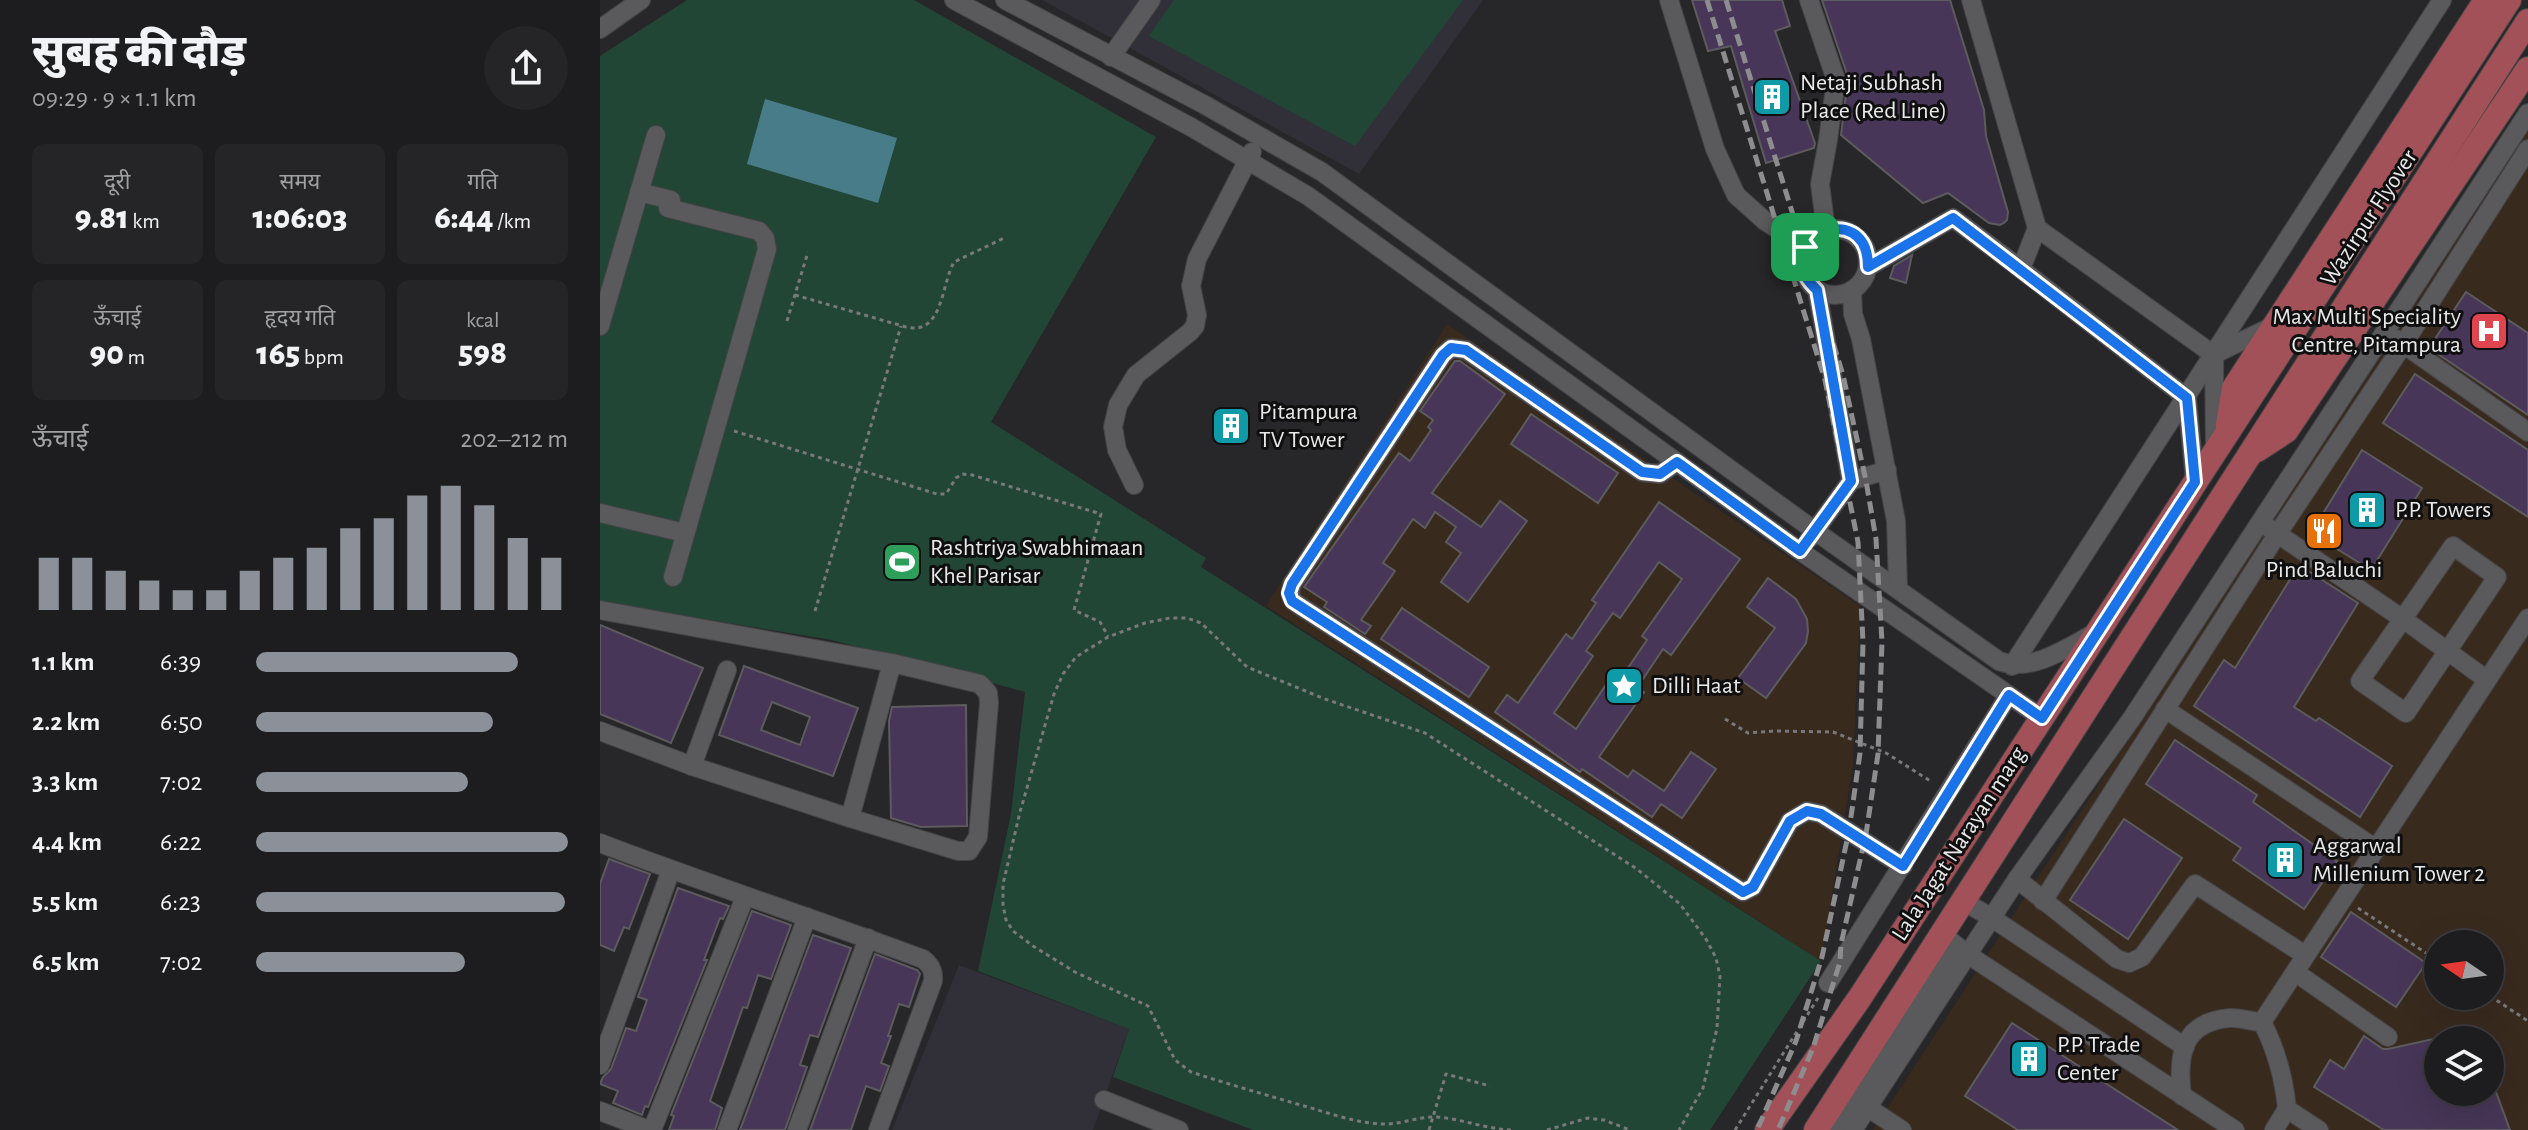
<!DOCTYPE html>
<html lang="hi">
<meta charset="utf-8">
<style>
body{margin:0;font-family:"Alegreya Sans","Noto Sans Devanagari",sans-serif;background:#252527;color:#f1f3f6;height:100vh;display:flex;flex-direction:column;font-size:30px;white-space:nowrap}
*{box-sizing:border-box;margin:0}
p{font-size:26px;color:#a0a1a4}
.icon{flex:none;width:44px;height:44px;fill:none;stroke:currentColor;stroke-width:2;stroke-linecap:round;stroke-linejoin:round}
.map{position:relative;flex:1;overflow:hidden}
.drawer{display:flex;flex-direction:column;background:#1d1c1e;width:600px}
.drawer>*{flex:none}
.needle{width:52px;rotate:283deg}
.tools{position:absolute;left:1824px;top:930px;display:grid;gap:16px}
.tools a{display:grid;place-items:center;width:80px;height:80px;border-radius:50%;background:#1d1c1e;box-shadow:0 8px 32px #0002,0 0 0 2px #3b3a3c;font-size:40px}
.pin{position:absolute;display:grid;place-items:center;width:68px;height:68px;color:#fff;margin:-34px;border-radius:16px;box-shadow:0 4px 12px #0006}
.round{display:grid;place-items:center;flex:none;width:84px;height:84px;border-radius:42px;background:#252527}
.summary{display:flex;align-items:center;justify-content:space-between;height:136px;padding:0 32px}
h1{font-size:44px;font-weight:800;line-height:60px}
.stats{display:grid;grid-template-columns:repeat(3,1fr);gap:12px;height:136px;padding:8px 32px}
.stats div{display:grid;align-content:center;border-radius:12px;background:#252527;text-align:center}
.stats b{font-size:34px;font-weight:800}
.stats small{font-size:22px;font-weight:400}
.stats p{font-size:22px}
.chart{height:224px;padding:16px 32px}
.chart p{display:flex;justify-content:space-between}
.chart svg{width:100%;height:144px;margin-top:8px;stroke:#8c9099;stroke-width:6}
ul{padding:0 32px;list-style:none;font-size:26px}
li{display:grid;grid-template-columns:128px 96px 1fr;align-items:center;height:60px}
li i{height:20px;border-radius:10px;background:#8c9099}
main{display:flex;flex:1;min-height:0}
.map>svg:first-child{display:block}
.commercial{fill:#392a1e;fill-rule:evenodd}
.built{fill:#312f37}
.green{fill:#224636}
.water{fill:#487c88}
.building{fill:#473657;stroke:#5c5b5d;stroke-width:2;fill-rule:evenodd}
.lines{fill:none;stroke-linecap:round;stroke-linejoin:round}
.minor-casing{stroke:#444345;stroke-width:20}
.major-casing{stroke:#444345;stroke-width:26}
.path{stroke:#79787a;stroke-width:3;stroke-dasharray:4 4;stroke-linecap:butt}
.minor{stroke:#5a595c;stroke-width:18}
.major{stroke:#a35158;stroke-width:24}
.rail{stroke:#8d8c8e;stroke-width:5;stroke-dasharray:12 6;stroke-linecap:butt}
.route-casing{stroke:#fff;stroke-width:16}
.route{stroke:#1a73e8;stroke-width:10}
.labels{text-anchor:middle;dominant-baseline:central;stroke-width:6;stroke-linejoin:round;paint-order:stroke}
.poi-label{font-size:24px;fill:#e9e9ea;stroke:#100f10;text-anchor:start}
.street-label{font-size:24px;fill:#e9e9ea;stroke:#100f10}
</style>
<main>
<section class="drawer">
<div class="summary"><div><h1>सुबह की दौड़</h1><p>09:29 · 9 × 1.1 km</p></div><a class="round"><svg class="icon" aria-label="share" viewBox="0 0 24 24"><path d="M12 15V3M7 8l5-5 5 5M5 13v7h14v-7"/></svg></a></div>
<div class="stats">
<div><p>दूरी</p><b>9.81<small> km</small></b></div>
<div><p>समय</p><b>1:06:03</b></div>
<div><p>गति</p><b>6:44<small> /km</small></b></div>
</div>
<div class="stats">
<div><p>ऊँचाई</p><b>90<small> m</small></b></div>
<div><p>हृदय गति</p><b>165<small> bpm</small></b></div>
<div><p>kcal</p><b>598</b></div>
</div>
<div class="chart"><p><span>ऊँचाई</span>202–212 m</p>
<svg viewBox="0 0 160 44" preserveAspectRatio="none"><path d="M5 44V28M15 44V28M25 44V32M35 44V35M45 44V38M55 44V38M65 44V32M75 44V28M85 44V25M95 44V19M105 44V16M115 44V9M125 44V6M135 44V12M145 44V22M155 44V28"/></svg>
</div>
<ul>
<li><b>1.1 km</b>6:39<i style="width:84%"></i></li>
<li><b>2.2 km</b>6:50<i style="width:76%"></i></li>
<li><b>3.3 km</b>7:02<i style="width:68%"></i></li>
<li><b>4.4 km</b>6:22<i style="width:100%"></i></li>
<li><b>5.5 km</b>6:23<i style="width:99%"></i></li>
<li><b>6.5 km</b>7:02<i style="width:67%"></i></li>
</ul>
</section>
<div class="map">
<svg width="1928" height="1130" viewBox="0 0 1928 1130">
<rect width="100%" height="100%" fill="#272628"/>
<g class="commercial">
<path d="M1928,127v1003h-655zM1838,944h52v52h-52zM1838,1040h52v52h-52z"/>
<polygon points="847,324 1260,606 1253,766 1221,961 666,606"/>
</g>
<g class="built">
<polygon points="442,0 883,0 759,174"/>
<polygon points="359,965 529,1029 493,1130 292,1130"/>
</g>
<g class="green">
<polygon points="87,0 314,0 556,137 391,422 606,558 601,567 1221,961 1110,1130 653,1130 513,1077 529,1029 378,971 411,814 425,692 232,640 0,602 0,56"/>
<polygon points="574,0 863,0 755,146 549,36"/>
</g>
<polygon class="water" points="165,99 297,138 278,203 147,164"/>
<g class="building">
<polygon points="1092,0 1182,0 1190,26 1175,31 1215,143 1214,148 1166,163 1131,46 1108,51"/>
<polygon points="1222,0 1350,0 1384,110 1386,136 1408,212 1407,220 1404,223 1400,225 1389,223 1348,193 1323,203 1241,135 1248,77"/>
<polygon points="1312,255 1306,283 1290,278 1294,266"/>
<polygon points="1866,292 1928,333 1928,415 1829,348"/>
<polygon points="855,361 860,361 905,394 832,493 881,527 900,501 927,521 868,602 841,582 861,553 846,542 856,527 835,512 825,528 813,519 783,563 795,571 761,620 771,626 765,634 724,607 727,602 704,587 799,453 810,461 831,430 828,427 833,420 820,411"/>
<polygon points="1815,374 1928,450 1928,517 1783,423"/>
<circle cx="631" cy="426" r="18"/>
<polygon points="931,414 1018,473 998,503 911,444"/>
<polygon points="1762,450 1822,488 1771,570 1711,533"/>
<path d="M1059,502l81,57 -69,96 -8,-6 -26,39 7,4 -45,65 29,20 5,-7 31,21 27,-39 25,17 -34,49 -21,-14 -9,13 -70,-48 -2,3 -85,-60 12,-17 11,8 48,-69 6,5 24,-36 -4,-3zM1059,562l23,17 -40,57 5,4 -24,35 -7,-5 -40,59 -22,-16 39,-57 -7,-5 27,-38 7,5z"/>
<polygon points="1699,565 1758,603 1694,707 1716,721 1719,718 1792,766 1760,817 1594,706 1624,660 1635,668"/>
<polygon points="1168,578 1196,599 1207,619 1208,631 1206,643 1166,698 1138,678 1175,628 1147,607"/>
<polygon points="802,608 889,667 869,697 781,639"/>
<polygon points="0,625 103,668 71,743 0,714"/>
<path d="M144,666l114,42 -25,68 -114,-41zM172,702l38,15 -10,28 -39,-15z"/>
<polygon points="366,705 367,826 321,827 291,818 289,721 292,707"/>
<polygon points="1575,740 1657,795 1653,802 1737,861 1704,909 1633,860 1641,848 1546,784"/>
<polygon points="1524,819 1582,858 1528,939 1470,900"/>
<polygon points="9,859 50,874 29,929 24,927 14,951 0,945 0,884"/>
<polygon points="78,888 129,906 123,919 120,918 104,960 107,960 48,1107 45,1106 42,1115 13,1103 18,1091 0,1084 3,1077 11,1069 26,1028 36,1031 47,1000 38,997"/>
<polygon points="152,911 191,925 171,979 158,975 147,1008 143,1007 110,1101 122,1108 115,1130 69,1130 74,1116 71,1115"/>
<polygon points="1751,912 1826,963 1796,1007 1721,957"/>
<polygon points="213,935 251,948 218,1037 210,1035 200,1065 207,1067 185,1130 140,1130"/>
<polygon points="275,954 317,970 320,974 309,1007 299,1004 288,1036 291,1036 281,1063 289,1066 280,1091 266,1086 251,1130 210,1130"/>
<polygon points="1412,1023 1578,1130 1418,1130 1365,1096"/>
<polygon points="1764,1036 1783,1049 1788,1049 1838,1038 1838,1092 1896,1092 1910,1130 1784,1130 1714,1087 1730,1060 1744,1069"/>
</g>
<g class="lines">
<defs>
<g id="minor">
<polyline points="354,0 591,127 708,196 1200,551 1442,718"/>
<path d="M405,0l200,105 117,67 493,359 184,130c33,12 67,-13 96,-28"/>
<polyline points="1069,0 1115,149 1136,195 1165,221 1205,247"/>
<polyline points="1209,0 1236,80 1228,140 1220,184 1226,230"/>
<polyline points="0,29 41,0"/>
<polyline points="511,57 551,0"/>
<polyline points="39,192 71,200 68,208 159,231 165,238 167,249 73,577"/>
<polyline points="1437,228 1614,355"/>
<circle cx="1235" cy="262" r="33"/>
<polyline points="1268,267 1353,218 1421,269 1437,228 1371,0"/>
<polyline points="1421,269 1587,398 1595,482"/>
<polyline points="1252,290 1253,314 1261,339 1296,521 1298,588"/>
<polyline points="0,326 56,135"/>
<polyline points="1796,339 1928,432"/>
<polyline points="1617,353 1675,325"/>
<polyline points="1614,355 1615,452"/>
<path d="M1077,462l-17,12 -18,-2 -176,-122 -15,-2 -8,7 -151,229c-3,11 -2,16 8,22l443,286 10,-5 37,-66 17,-10 14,3 82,52"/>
<polyline points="1251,481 1287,470"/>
<polyline points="534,485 517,450 513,427 518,405 536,375 590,332 595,326 597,315 591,286 597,259 652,152"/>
<polyline points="0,513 85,533"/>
<polyline points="1669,528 1803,619 1886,679"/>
<polyline points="1209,539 1251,481 1217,290"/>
<polygon points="1853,546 1897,577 1806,713 1760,681"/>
<polyline points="0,610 292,663 380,684 388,693 389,703 378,837 369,851 358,851 250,818 292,663"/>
<polyline points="1412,666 1842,0"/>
<polyline points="1565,709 1775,848"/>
<polyline points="0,731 92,766 250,818"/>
<polyline points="92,766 127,670"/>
<path d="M0,843c107,41 216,76 323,116 8,6 11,12 10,22l-55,149"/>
<polyline points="1417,879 1517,959 1529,963 1542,957 1595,884 1705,955"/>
<polyline points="1363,901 1392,918 1585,1047"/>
<polyline points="1443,901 1678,533 1803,345 1928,149"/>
<polyline points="1342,934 1367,954 1635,1130"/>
<polyline points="1695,972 1788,1037"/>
<polyline points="1228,983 1409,695"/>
<polyline points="1662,1022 1928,618"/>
<polyline points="0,1065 71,870"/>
<path d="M1582,1096c-5,-41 0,-74 48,-78 10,-1 21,4 32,4 14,27 22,56 25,87l32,21"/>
<polyline points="504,1100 579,1130"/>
<polyline points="1267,1107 1302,1130"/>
<polyline points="0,1111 49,1130"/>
<polyline points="52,1130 145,897"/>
<polyline points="127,1130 207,917"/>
<polyline points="197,1130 268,938"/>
<polyline points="1233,1130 1351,951 1363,961"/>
<polyline points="1253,1130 1417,879 1532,718 1928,113"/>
<polyline points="1674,1130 1687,1109"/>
</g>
<g id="major">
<polyline points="1628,425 1634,388 1886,0"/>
<polyline points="1657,450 1686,431 1928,69"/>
<polyline points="1167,1130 1259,999 1909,0"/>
<polyline points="1216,1130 1928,21"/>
</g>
</defs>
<use href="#minor" class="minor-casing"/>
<use href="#major" class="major-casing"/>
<g class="path">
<path d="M195,295l111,32c37,9 35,-42 48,-65l50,-24"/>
<polyline points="187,321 208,252"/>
<polyline points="134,431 337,494 346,494 356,478 362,474 372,475 501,514 474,610 500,622 508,636"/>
<polyline points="215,611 301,326"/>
<polyline points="1125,719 1148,733 1174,731 1233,732 1286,753 1332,782"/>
<polyline points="1758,908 1838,961"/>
<polyline points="1890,996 1928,1021"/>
<polyline points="829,1130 846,1074 890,1086"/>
<path d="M911,1130c-25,-1 -49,-11 -74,-13 -19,-1 -36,8 -55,7 -26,-1 -53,-11 -78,-18 -38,-11 -76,-22 -113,-34l-16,-12 -27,-54 -73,-34 -42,-26 -20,-15 -7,-11 -3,-15v-21l17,-72 34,-118 9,-20 13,-17 32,-20 37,-14 25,-5h17l14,5 46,44 78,32 100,34 212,136 43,35 26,35 10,19 4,18 -3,52 -14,60 -24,42"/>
<polyline points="947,1130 988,1118 1004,1120 1030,1130"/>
<polyline points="1135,1130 1218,998"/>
</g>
<use href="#minor" class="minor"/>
<use href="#major" class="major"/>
<g class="rail">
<polyline points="1107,0 1225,380 1258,542 1263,642 1260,753 1249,831 1222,957 1196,1041 1157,1130"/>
<polyline points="1126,0 1243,375 1266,481 1276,539 1282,642 1278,754 1266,834 1241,944 1240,962 1213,1048 1178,1130"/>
</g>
</g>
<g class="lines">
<defs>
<path id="route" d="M1353,218l234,180 8,84 -153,236 -33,-23 -106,171 -82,-52 -14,-3 -17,10 -37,66 -10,5 -451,-291 -3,-8 3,-9 151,-229 8,-7 15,2 176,122 18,2 17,-12 123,89 51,-70 -34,-191c-54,-49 51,-96 51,-23z"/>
</defs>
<use href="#route" class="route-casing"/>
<use href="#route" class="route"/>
</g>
<defs>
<symbol id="building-square" viewBox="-11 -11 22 22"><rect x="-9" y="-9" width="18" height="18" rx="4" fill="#0f9aa8" stroke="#100f10"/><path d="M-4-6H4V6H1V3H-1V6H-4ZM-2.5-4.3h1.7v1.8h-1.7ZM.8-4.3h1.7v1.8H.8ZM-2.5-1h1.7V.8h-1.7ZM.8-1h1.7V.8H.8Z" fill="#fff"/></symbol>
<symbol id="hospital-square" viewBox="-11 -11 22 22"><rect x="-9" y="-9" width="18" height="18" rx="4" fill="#e0444e" stroke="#100f10"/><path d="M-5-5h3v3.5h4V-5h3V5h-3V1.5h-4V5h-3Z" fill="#fff"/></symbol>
<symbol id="restaurant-square" viewBox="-11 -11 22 22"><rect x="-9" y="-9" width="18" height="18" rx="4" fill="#e8710a" stroke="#100f10"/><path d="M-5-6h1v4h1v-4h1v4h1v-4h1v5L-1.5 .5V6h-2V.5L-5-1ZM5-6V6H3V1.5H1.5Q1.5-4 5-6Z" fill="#fff"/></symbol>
<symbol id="stadium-square" viewBox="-11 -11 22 22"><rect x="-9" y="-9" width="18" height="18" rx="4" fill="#2e9e5b" stroke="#100f10"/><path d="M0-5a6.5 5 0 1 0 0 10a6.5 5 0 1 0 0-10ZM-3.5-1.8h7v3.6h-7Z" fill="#fff"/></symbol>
<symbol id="sight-square" viewBox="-11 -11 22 22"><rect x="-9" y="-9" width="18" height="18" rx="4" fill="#0f9aa8" stroke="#100f10"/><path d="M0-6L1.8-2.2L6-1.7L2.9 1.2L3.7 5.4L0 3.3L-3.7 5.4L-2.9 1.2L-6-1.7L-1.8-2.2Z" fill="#fff"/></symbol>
</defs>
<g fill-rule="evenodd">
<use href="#building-square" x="1150" y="75" width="44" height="44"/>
<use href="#hospital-square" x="1867" y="309" width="44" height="44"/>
<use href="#building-square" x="609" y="404" width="44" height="44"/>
<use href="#building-square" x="1745" y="488" width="44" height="44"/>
<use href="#restaurant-square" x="1702" y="509" width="44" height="44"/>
<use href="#stadium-square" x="280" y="540" width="44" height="44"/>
<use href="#sight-square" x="1002" y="664" width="44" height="44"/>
<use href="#building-square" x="1663" y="838" width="44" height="44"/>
<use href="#building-square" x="1407" y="1037" width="44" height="44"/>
</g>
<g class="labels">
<g class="poi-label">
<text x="1200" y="83">Netaji Subhash<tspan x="1200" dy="28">Place (Red Line)</tspan></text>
<text x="1861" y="317" text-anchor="end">Max Multi Speciality<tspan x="1861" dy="28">Centre, Pitampura</tspan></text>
<text x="659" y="412">Pitampura<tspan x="659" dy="28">TV Tower</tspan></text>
<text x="1795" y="510">P.P. Towers</text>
<text x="330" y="548">Rashtriya Swabhimaan<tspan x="330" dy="28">Khel Parisar</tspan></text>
<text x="1724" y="570" text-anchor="middle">Pind Baluchi</text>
<text x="1052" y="686">Dilli Haat</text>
<text x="1713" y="846">Aggarwal<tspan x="1713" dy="28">Millenium Tower 2</tspan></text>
<text x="1457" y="1045">P.P. Trade<tspan x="1457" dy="28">Center</tspan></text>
</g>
<g class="street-label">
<text transform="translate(1769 218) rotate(-57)">Wazirpur Flyover</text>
<text transform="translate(1359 844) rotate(-57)">Lala Jagat Narayan marg</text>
</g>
</g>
</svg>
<div class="tools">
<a><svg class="needle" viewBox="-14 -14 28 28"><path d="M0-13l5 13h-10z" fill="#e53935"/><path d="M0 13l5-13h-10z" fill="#a0a1a4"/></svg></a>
<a><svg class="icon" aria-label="layers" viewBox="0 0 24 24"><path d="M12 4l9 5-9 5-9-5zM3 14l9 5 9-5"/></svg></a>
</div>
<div class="pin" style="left:1205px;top:247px;background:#1e9e55"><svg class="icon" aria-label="arrive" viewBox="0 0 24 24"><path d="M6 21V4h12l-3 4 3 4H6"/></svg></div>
</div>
</main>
